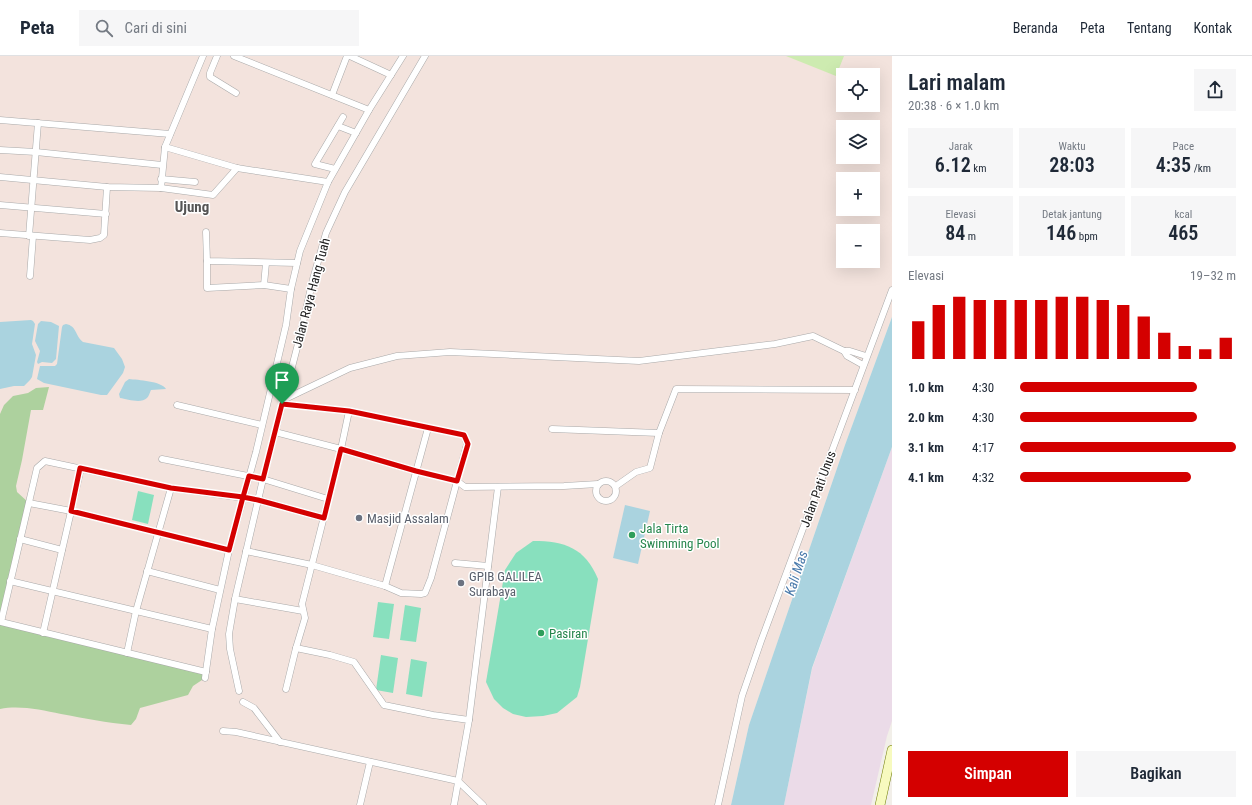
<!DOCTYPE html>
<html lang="id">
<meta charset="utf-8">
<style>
body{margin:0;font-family:"Roboto Condensed",sans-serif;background:#f6f6f7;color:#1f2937;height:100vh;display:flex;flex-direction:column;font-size:15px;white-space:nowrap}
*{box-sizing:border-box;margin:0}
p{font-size:13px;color:#747a83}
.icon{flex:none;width:22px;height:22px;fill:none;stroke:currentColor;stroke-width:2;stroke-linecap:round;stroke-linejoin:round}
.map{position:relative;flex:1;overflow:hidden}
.sheet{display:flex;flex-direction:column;background:#fff;width:360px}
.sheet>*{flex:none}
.controls{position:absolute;left:836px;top:12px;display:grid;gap:8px}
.controls a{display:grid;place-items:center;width:44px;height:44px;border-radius:0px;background:#fff;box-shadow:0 4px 16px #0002;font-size:20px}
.pin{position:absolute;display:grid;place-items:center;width:34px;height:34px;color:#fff;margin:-41px -17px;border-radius:50% 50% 50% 0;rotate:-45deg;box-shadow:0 0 4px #0007}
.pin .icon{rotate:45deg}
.round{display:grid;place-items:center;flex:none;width:42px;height:42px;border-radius:0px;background:#f6f6f7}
.head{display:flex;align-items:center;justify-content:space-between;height:68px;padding:0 16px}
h1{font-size:22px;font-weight:600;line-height:30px}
.figures{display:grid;grid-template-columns:repeat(3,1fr);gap:6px;height:68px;padding:4px 16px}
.figures div{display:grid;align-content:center;border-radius:0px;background:#f6f6f7;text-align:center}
.figures b{font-size:20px;font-weight:600}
.figures small{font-size:11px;font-weight:400}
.figures p{font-size:11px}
.chart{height:112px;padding:8px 16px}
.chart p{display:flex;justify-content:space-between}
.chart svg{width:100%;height:72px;margin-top:4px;stroke:#d40000;stroke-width:6}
.primary-button{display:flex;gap:8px;margin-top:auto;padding:8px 16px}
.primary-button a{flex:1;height:46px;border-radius:0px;background:#d40000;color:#fff;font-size:16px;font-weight:600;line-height:46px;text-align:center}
.primary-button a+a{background:#f6f6f7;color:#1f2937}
ul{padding:0 16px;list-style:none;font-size:13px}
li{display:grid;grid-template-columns:64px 48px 1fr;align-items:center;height:30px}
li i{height:10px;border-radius:5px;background:#d40000}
header{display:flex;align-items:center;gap:24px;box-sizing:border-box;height:56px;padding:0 20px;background:#fff;border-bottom:1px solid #e0e1e3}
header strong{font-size:19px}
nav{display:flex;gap:22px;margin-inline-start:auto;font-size:14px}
.search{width:280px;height:36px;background:#f6f6f7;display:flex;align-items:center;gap:10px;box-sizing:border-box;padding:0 14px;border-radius:0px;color:#747a83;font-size:15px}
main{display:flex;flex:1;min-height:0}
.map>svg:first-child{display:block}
.industrial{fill:#ebdbe8}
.military{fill:#f3e3dd;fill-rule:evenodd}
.grass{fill:#cdebb0}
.forest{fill:#add19e}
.pitch{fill:#88e0be}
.water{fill:#aad3df}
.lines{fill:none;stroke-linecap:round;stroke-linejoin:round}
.street-casing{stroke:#a9a9a9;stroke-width:7}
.secondary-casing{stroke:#707d05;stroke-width:10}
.street{stroke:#fff;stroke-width:6}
.secondary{stroke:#f7fabf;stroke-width:9}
.route-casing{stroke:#fff;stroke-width:8}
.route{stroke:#d40000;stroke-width:5}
.worship-dot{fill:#6b7280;stroke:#fff;stroke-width:1.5}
.leisure-dot{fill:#2e9e5b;stroke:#fff;stroke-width:1.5}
.labels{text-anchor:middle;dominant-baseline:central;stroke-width:3;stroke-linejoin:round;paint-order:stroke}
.street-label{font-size:13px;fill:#222;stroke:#fff}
.worship-label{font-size:13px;fill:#5b616d;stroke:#fff;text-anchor:start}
.leisure-label{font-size:13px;fill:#27864d;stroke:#fff;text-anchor:start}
.water-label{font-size:14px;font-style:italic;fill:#4a7aab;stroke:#fff}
.quarter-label{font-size:15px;font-weight:bold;fill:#555;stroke:#fff}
</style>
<header>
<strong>Peta</strong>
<div class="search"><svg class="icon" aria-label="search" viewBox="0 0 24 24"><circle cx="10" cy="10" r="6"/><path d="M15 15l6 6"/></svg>Cari di sini</div>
<nav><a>Beranda</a><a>Peta</a><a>Tentang</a><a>Kontak</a></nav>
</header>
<main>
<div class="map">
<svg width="892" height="749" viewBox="0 0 892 749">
<rect width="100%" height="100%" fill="#f2efe9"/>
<polygon class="industrial" points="892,391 892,665 887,680 871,749 784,749 812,613"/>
<path class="military" d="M0,0h892v261l-47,128 -96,280 -18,80h-731zM843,19h30v30h-30zM843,71h30v30h-30zM843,123h30v30h-30zM843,175h30v30h-30z"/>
<polygon class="grass" points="786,0 844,0 836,20"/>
<path class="forest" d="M49,331l-6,23h-12l-9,50 -6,26 1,6 12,11 -28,119 205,50 -1,6 -12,8 -5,9 -48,13 -4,11 -5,6c-24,-2 -47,-7 -70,-11 -20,-4 -41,-9 -61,-5v-295l4,-9 9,-9 15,-3 8,-5z"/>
<g class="pitch">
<polygon points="138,435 154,439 148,468 132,464"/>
<path d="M533,485c32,0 52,7 65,38l-18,108 -3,10 -20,16 -14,3 -17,1 -13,-3 -10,-6 -9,-9 -8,-17 19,-112 11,-17z"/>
<polygon points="378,546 394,548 389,583 373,581"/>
<polygon points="405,549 421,552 416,586 400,584"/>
<polygon points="381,599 398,602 393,637 376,634"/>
<polygon points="411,603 427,606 422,641 406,638"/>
</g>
<g class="water">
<polygon points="892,261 892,391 812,612 784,749 731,749 749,669 845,389"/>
<polygon points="31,264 33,265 35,268 32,288 36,299 32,321 30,324 24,330 14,330 0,333 0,266"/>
<polygon points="41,265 51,266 59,270 56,303 52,307 42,306 38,308 37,306 40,295 35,285 38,268"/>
<path d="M66,268c11,2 9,12 17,18l31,6 8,11 3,8 -2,6 -16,22h-6l-57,-12 -7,-4 3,-13h15l2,-2 5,-37 1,-2z"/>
<path d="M129,323c9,1 32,2 37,10l-15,1c-1,2 -2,6 -4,8 -6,6 -20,1 -27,0l-1,-4 6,-12z"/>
<polygon points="625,449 650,455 638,508 613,502"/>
</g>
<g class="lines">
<defs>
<g id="street">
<polyline points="217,0 210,17 210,21 236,37"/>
<polyline points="234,0 369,54"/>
<polyline points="350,0 391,19"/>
<polyline points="332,39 347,0"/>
<polyline points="0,64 170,78"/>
<polyline points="338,70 356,77"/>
<polyline points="165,91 237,112"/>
<polyline points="0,94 36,96 162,109"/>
<polyline points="335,113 315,108 343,61"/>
<polyline points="0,121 107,131 161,132 213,139 237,112 328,126"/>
<polyline points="161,123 195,126"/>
<polyline points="161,132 165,91 203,0"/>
<polyline points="0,149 106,158"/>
<polyline points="206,176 207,205 297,207"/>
<polyline points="0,177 90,184 100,182 104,179 107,131"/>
<polyline points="29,180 38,67"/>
<polyline points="207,205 207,232 264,229 291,233"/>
<polyline points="30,220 33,180"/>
<polyline points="264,229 266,207"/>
<polyline points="844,295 847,300 863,309"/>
<polyline points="283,344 350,312 397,300 450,296 639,305 775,288 813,280 844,295 850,295 866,300"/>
<polyline points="177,349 262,369"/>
<polyline points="552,373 659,377"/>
<polyline points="275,376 341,393 349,355"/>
<polyline points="162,403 263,423 328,443"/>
<circle cx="606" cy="435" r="10"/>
<polyline points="616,430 636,416 650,412 659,377 676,333 855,334"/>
<polyline points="29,447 71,455 229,494"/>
<polyline points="20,483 62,494"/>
<polyline points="246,495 312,509 385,530 401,537 421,538 425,537 431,522 467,388 464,379 349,355 282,348"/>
<polyline points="455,507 488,510"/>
<polyline points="147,515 220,534"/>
<polyline points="10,525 212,573"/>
<polyline points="385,530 428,372"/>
<polyline points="235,543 303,555"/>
<polyline points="43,577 81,412"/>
<polyline points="127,597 136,555 171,432"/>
<polyline points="206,616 1,566 37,412 45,405 171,432 258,444 324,462"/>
<polyline points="205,622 212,573 229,494 256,396 286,269 291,233 300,195 328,126 369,54 403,0"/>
<polyline points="286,633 296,592"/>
<polyline points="239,635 230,593 229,578 235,543 263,423 299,284 313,223 326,177 345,136 425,0"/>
<polyline points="243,646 254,652 280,686"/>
<polyline points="469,664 498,431"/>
<polyline points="223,675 236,676 458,725 483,749"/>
<polyline points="360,749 370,706"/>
<polyline points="454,749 469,664 433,659 384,649 354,606 330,599 296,592 305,562 302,548 341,393 416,415 457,425 465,431 564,430 598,428"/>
<polyline points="718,749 742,640 761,585 892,234"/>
</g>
<polyline id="secondary" points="880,749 892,694"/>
</defs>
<use href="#street" class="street-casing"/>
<use href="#secondary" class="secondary-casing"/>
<use href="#street" class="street"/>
<use href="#secondary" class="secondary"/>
</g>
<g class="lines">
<defs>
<polyline id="route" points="282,348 263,423 249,420 243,441 171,432 80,412 71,455 229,494 243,441 258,444 324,462 341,393 416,415 457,425 468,388 464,379 349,355 282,348"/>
</defs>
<use href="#route" class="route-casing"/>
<use href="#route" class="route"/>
</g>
<g class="worship-dot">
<circle cx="359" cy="462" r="4"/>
<circle cx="461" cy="527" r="4"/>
</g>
<g class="leisure-dot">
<circle cx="632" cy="479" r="4"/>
<circle cx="541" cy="577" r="4"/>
</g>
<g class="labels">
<g class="street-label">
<text transform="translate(311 237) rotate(-75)">Jalan Raya Hang Tuah</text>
<text transform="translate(818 433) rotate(-70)">Jalan Pati Unus</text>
</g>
<g class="worship-label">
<text x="367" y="462">Masjid Assalam</text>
<text x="469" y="520">GPIB GALILEA<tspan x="469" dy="15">Surabaya</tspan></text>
</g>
<g class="leisure-label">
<text x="640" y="472">Jala Tirta<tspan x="640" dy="15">Swimming Pool</tspan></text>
<text x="549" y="577">Pasiran</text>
</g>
<g class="water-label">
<text transform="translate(796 517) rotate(-72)">Kali Mas</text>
</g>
<g class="quarter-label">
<text x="192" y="151">Ujung</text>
</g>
</g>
</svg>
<div class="controls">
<a><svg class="icon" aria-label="locate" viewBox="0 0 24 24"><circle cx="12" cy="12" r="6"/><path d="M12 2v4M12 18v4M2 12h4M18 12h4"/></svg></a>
<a><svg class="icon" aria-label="layers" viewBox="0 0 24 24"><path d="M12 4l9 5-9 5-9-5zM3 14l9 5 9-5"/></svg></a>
<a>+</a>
<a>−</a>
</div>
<div class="pin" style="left:282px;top:348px;background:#1e9e55"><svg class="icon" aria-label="arrive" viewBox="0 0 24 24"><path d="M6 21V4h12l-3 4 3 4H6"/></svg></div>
</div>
<section class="sheet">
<div class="head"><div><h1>Lari malam</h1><p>20:38 · 6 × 1.0 km</p></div><a class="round"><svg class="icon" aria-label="share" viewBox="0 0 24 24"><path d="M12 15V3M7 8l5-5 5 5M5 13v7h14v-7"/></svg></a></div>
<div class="figures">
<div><p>Jarak</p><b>6.12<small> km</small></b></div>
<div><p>Waktu</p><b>28:03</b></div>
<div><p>Pace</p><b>4:35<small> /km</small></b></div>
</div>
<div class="figures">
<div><p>Elevasi</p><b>84<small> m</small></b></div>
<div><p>Detak jantung</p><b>146<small> bpm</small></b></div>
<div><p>kcal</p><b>465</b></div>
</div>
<div class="chart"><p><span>Elevasi</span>19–32 m</p>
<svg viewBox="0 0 160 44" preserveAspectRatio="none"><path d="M5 44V21M15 44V11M25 44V6M35 44V8M45 44V8M55 44V8M65 44V8M75 44V6M85 44V6M95 44V8M105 44V11M115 44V18M125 44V28M135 44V36M145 44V38M155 44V31"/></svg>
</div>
<ul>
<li><b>1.0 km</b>4:30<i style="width:82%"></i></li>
<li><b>2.0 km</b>4:30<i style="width:82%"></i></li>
<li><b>3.1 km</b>4:17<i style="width:100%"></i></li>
<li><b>4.1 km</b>4:32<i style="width:79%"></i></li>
</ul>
<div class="primary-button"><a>Simpan</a><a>Bagikan</a></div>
</section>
</main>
